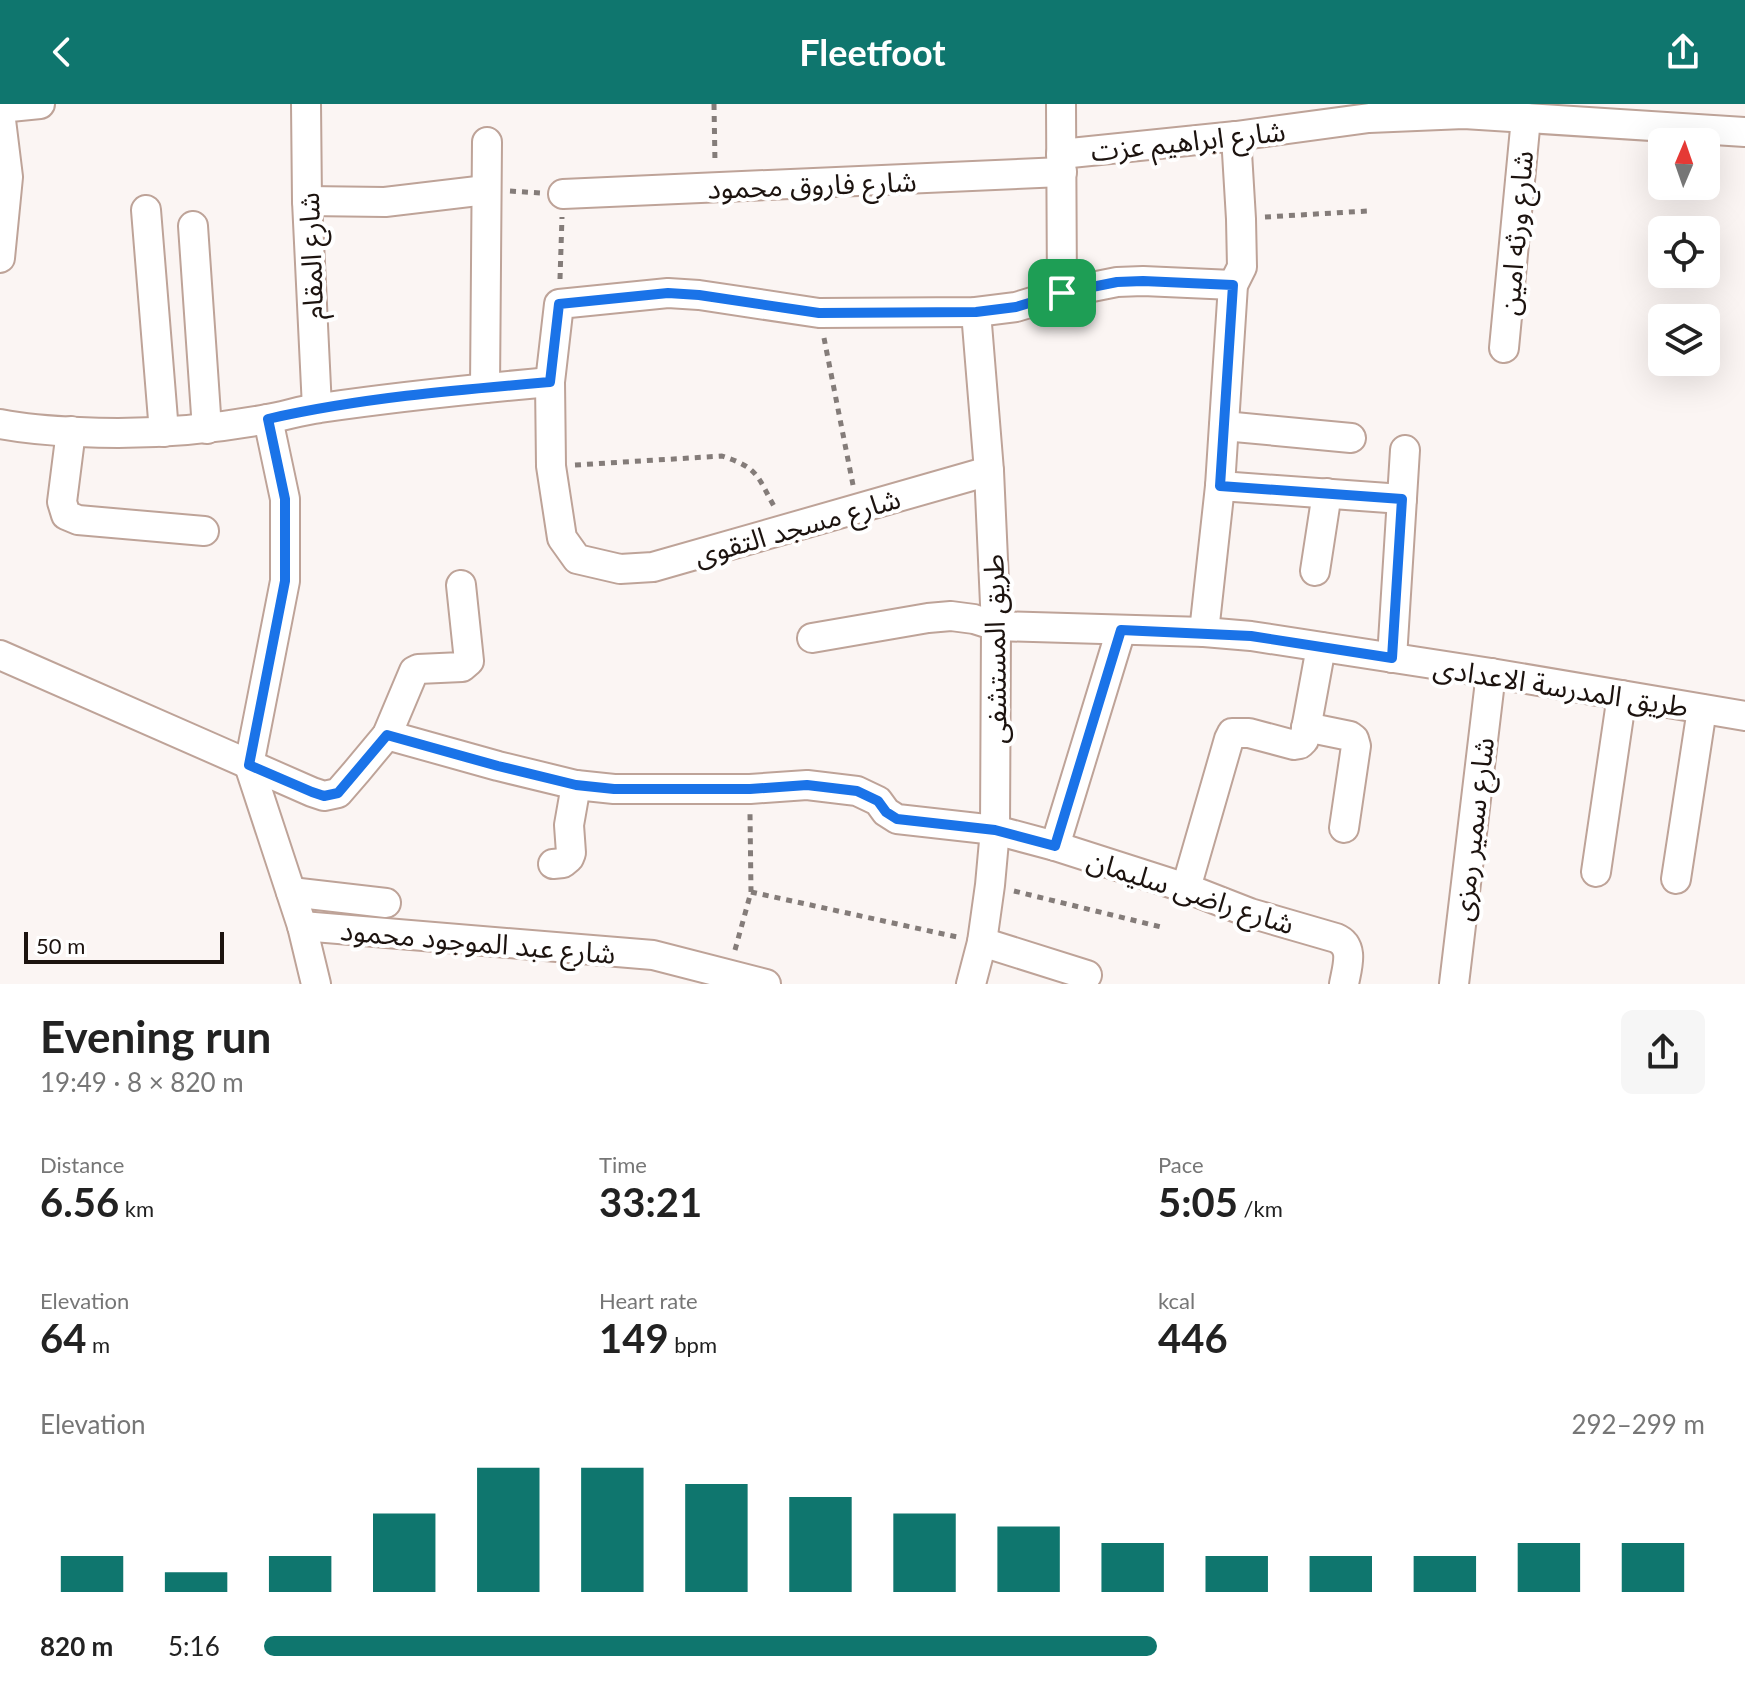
<!DOCTYPE html>
<meta charset="utf-8">
<style>
body{margin:0;font-family:Lato,"Noto Sans Arabic",sans-serif;background:#f6f6f6;color:#222;height:100vh;display:flex;flex-direction:column;font-size:30px;white-space:nowrap}
*{box-sizing:border-box;margin:0}
p{font-size:26px;color:#767676}
.icon{flex:none;width:44px;height:44px;fill:none;stroke:currentColor;stroke-width:2;stroke-linecap:round;stroke-linejoin:round}
.map{position:relative;height:880px;overflow:hidden}
.side{display:flex;flex-direction:column;background:#fff;flex:1}
.side>*{flex:none}
.needle{width:52px;rotate:2deg}
.tools{position:absolute;left:1648px;top:24px;display:grid;gap:16px}
.tools a{display:grid;place-items:center;width:72px;height:72px;border-radius:12px;background:#fff;box-shadow:0 8px 32px #0002;font-size:40px}
.scale{position:absolute;left:24px;bottom:20px;width:200px;box-sizing:border-box;padding-left:8px;border:4px solid #1c130f;border-top:0;font-size:22px;line-height:28px;white-space:nowrap;color:#1c130f;-webkit-text-stroke:6px #fff;paint-order:stroke}
.pin{position:absolute;display:grid;place-items:center;width:68px;height:68px;color:#fff;margin:-34px;border-radius:16px;box-shadow:0 4px 12px #0006}
.round{display:grid;place-items:center;flex:none;width:84px;height:84px;border-radius:12px;background:#f6f6f6}
.summary{display:flex;align-items:center;justify-content:space-between;height:136px;padding:0 40px}
h1{font-size:44px;font-weight:700;line-height:60px}
.metrics{display:grid;grid-template-columns:repeat(3,1fr);gap:12px;height:136px;padding:8px 40px}
.metrics div{display:grid;align-content:center}
.metrics b{font-size:40px;font-weight:700}
.metrics small{font-size:22px;font-weight:400}
.metrics p{font-size:22px}
.chart{height:224px;padding:16px 40px}
.chart p{display:flex;justify-content:space-between}
.chart svg{width:100%;height:144px;margin-top:8px;stroke:#0f766e;stroke-width:6}
ul{padding:0 40px;list-style:none;font-size:26px}
li{display:grid;grid-template-columns:128px 96px 1fr;align-items:center;height:60px}
li i{height:20px;border-radius:10px;background:#0f766e}
header{display:flex;justify-content:space-between;align-items:center;height:104px;padding:0 40px;background:#0f766e;color:#fff;font-size:36px;font-weight:700}
.map>svg:first-child{display:block}
.lines{fill:none;stroke-linecap:round;stroke-linejoin:round}
.minor-casing{stroke:#bea398;stroke-width:32}
.path{stroke:#847c79;stroke-width:5;stroke-dasharray:6 6;stroke-linecap:butt}
.minor{stroke:#fff;stroke-width:28}
.route-casing{stroke:#fff;stroke-width:16}
.route{stroke:#1a73e8;stroke-width:10}
.labels{text-anchor:middle;dominant-baseline:central;stroke-width:8;stroke-linejoin:round;paint-order:stroke}
.street-label{font-size:28px;fill:#1c130f;stroke:#fff}
</style>
<header><svg class="icon" aria-label="back" viewBox="0 0 24 24"><path d="M15 5l-7 7 7 7"/></svg>Fleetfoot<svg class="icon" aria-label="share" viewBox="0 0 24 24"><path d="M12 15V3M7 8l5-5 5 5M5 13v7h14v-7"/></svg></header>
<div class="map">
<svg width="1745" height="880" viewBox="0 0 1745 880">
<rect width="100%" height="100%" fill="#fbf5f3"/>
<g class="lines">
<defs>
<g id="minor">
<polyline points="306,0 307,97 317,304"/>
<polyline points="1061,0 1062,189"/>
<polyline points="0,4 40,0"/>
<polyline points="0,8 8,73 0,154"/>
<polyline points="1061,50 1236,32 1369,14 1464,10 1745,28"/>
<polyline points="563,90 1062,68"/>
<polyline points="307,97 385,98 486,86"/>
<polyline points="146,106 164,328"/>
<polyline points="193,122 207,325"/>
<polyline points="1504,244 1526,14"/>
<polyline points="485,284 487,38"/>
<polyline points="268,315 285,395 285,477 249,661 302,822 316,880"/>
<path d="M0,320c26,5 52,7 79,8 63,3 125,-1 188,-13 18,-3 35,-9 53,-11 76,-11 153,-19 230,-26"/>
<polyline points="1224,322 1351,334"/>
<polyline points="71,327 62,398 66,411 78,416 204,427"/>
<polyline points="989,367 653,463 620,465 577,455 562,434 551,362 550,278 559,200 668,189 699,191 819,209 976,208 1016,203 1062,189 1117,178 1143,177 1233,181"/>
<polyline points="1220,382 1402,395"/>
<polyline points="1315,467 1327,389"/>
<polyline points="1204,528 1220,382 1233,181 1242,163 1241,115 1236,32"/>
<polyline points="812,534 928,514 951,512 974,515 996,522 1204,528 1251,532 1491,569 1745,612"/>
<polyline points="0,551 312,688 324,692 338,689 357,667 387,631 414,567 418,565 462,563 469,557 461,481"/>
<polyline points="1392,554 1405,346"/>
<polyline points="1306,623 1350,632 1354,635 1356,642 1344,724"/>
<path d="M387,631l111,31 78,19 38,4h136l57,-4 50,6 21,10 8,11 11,7 98,11 60,16 131,42 64,25 86,25c19,8 11,29 8,46"/>
<polyline points="1055,742 1121,526"/>
<polyline points="553,760 563,759 569,754 571,749 569,721 576,681"/>
<polyline points="1596,768 1622,591"/>
<polyline points="1676,775 1702,605"/>
<polyline points="1186,784 1229,635 1232,629 1249,629 1294,641 1300,640 1304,636 1321,543"/>
<polyline points="291,788 386,799"/>
<polyline points="302,822 653,851 766,880"/>
<polyline points="982,838 1087,871"/>
<polyline points="971,880 982,838 990,781 995,726 996,522 989,367 976,208"/>
<polyline points="1454,880 1491,569"/>
</g>
</defs>
<use href="#minor" class="minor-casing"/>
<g class="path">
<polyline points="714,0 715,59"/>
<polyline points="510,87 540,89"/>
<polyline points="1265,113 1368,107"/>
<polyline points="560,175 562,113"/>
<polyline points="824,234 853,381"/>
<path d="M575,361l147,-9c37,12 35,20 53,52"/>
<polyline points="1014,787 1161,823"/>
<polyline points="751,788 957,833"/>
<polyline points="735,846 751,788 750,710"/>
</g>
<use href="#minor" class="minor"/>
</g>
<g class="lines">
<defs>
<path id="route" d="M1143,177l90,4 -13,201 182,13 -10,159 -141,-22 -130,-6 -66,216 -60,-16 -98,-11 -11,-7 -8,-11 -21,-10 -50,-6 -57,4h-136l-38,-4 -78,-19 -111,-31 -49,58 -14,3 -12,-4 -63,-27 36,-184v-82l-17,-80c92,-21 188,-29 282,-37l9,-78 109,-11 31,2 120,18 157,-1 40,-5 46,-14 55,-11z"/>
</defs>
<use href="#route" class="route-casing"/>
<use href="#route" class="route"/>
</g>
<g class="labels">
<g class="street-label">
<text transform="translate(1188 36) rotate(-6)">شارع ابراهيم عزت</text>
<text transform="translate(812 80) rotate(-2)">شارع فاروق محمود</text>
<text transform="translate(1515 129) rotate(-85)">شارع ورثه امين</text>
<text transform="translate(310 152) rotate(-92)">شارع المقام</text>
<text transform="translate(797 422) rotate(-16)">شارع مسجد التقوى</text>
<text transform="translate(994 545) rotate(-91)">طريق المستشفى</text>
<text transform="translate(1561 582) rotate(9)">طريق المدرسة الاعدادى</text>
<text transform="translate(1472 725) rotate(-83)">شارع سمير رمزى</text>
<text transform="translate(1191 787) rotate(18)">شارع راضى سليمان</text>
<text transform="translate(478 837) rotate(5)">شارع عبد الموجود محمود</text>
</g>
</g>
</svg>
<div class="tools">
<a><svg class="needle" viewBox="-14 -14 28 28"><path d="M0-13l5 13h-10z" fill="#e53935"/><path d="M0 13l5-13h-10z" fill="#767676"/></svg></a>
<a><svg class="icon" aria-label="locate" viewBox="0 0 24 24"><circle cx="12" cy="12" r="6"/><path d="M12 2v4M12 18v4M2 12h4M18 12h4"/></svg></a>
<a><svg class="icon" aria-label="layers" viewBox="0 0 24 24"><path d="M12 4l9 5-9 5-9-5zM3 14l9 5 9-5"/></svg></a>
</div>
<div class="scale">50 m</div>
<div class="pin" style="left:1062px;top:189px;background:#1e9e55"><svg class="icon" aria-label="arrive" viewBox="0 0 24 24"><path d="M6 21V4h12l-3 4 3 4H6"/></svg></div>
</div>
<section class="side">
<div class="summary"><div><h1>Evening run</h1><p>19:49 · 8 × 820 m</p></div><a class="round"><svg class="icon" aria-label="share" viewBox="0 0 24 24"><path d="M12 15V3M7 8l5-5 5 5M5 13v7h14v-7"/></svg></a></div>
<div class="metrics">
<div><p>Distance</p><b>6.56<small> km</small></b></div>
<div><p>Time</p><b>33:21</b></div>
<div><p>Pace</p><b>5:05<small> /km</small></b></div>
</div>
<div class="metrics">
<div><p>Elevation</p><b>64<small> m</small></b></div>
<div><p>Heart rate</p><b>149<small> bpm</small></b></div>
<div><p>kcal</p><b>446</b></div>
</div>
<div class="chart"><p><span>Elevation</span>292–299 m</p>
<svg viewBox="0 0 160 44" preserveAspectRatio="none"><path d="M5 44V33M15 44V38M25 44V33M35 44V20M45 44V6M55 44V6M65 44V11M75 44V15M85 44V20M95 44V24M105 44V29M115 44V33M125 44V33M135 44V33M145 44V29M155 44V29"/></svg>
</div>
<ul>
<li><b>820 m</b>5:16<i style="width:62%"></i></li>
</ul>
</section>
